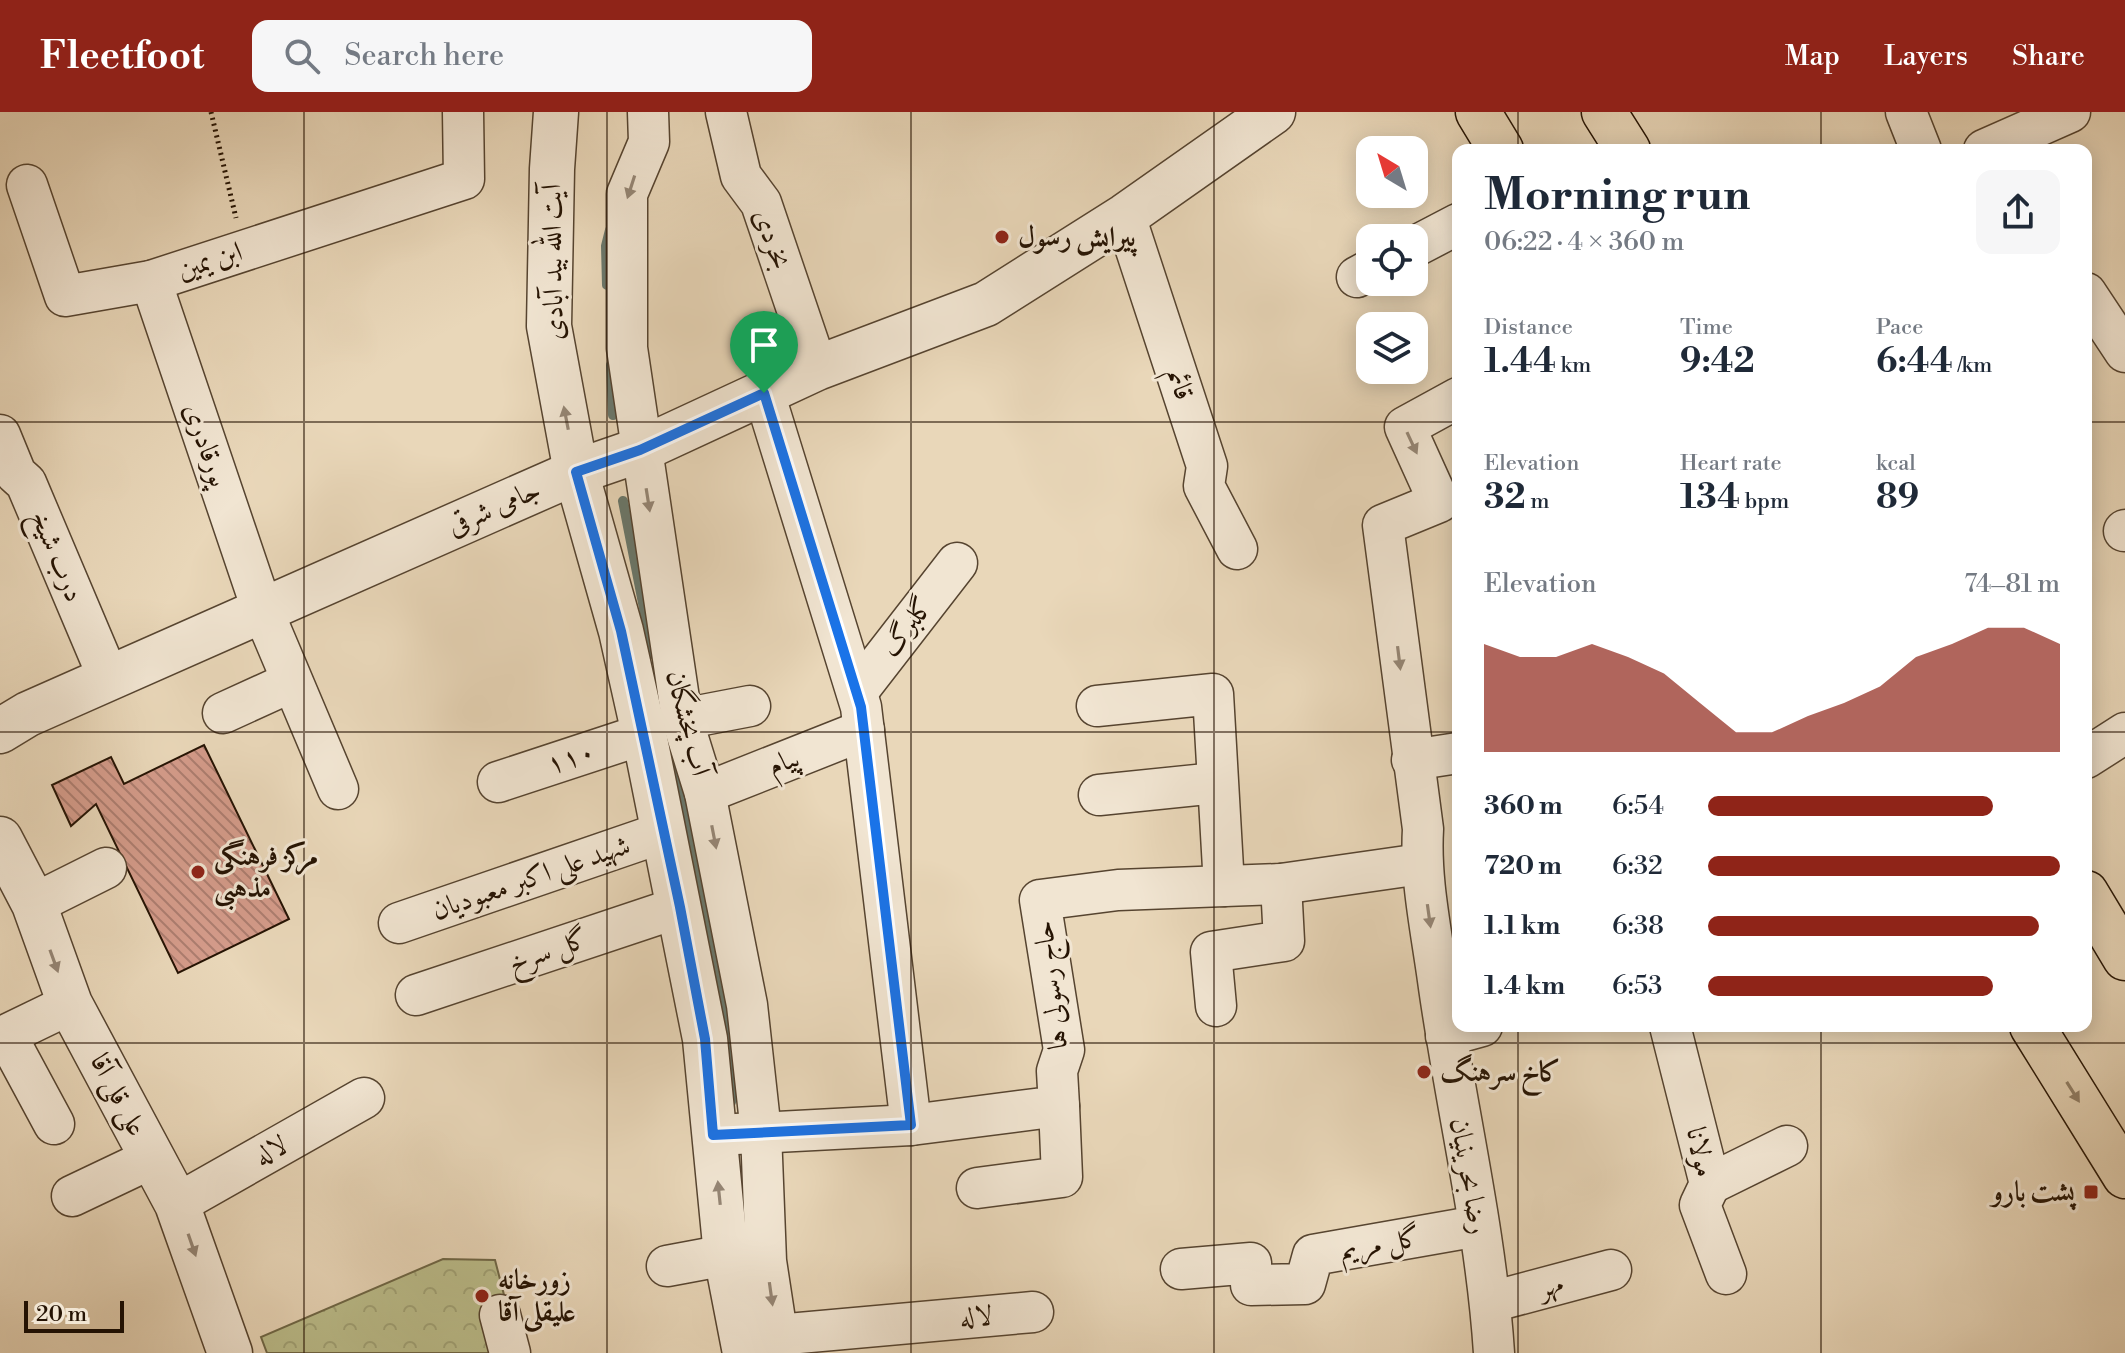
<!DOCTYPE html>
<meta charset="utf-8">
<style>
body{margin:0;font-family:"Libre Bodoni",Amiri,serif;background:#f6f6f7;color:#1f2937;height:100vh;display:flex;flex-direction:column;font-size:30px;white-space:nowrap}
*{box-sizing:border-box;margin:0}
p{font-size:26px;color:#747a83}
.icon{flex:none;width:44px;height:44px;fill:none;stroke:currentColor;stroke-width:2;stroke-linecap:round;stroke-linejoin:round}
.map{position:relative;flex:1;overflow:hidden}
.details{position:absolute;left:1452px;top:32px;width:640px;height:888px;display:flex;flex-direction:column;background:#fff;border-radius:16px;box-shadow:0 4px 20px #0003}
.details>*{flex:none}
.needle{width:52px;rotate:322deg}
.fabs{position:absolute;left:1356px;top:24px;display:grid;gap:16px}
.fabs a{display:grid;place-items:center;width:72px;height:72px;border-radius:16px;background:#fff;box-shadow:0 4px 20px #0003;font-size:40px}
.scale{position:absolute;left:24px;bottom:20px;width:100px;box-sizing:border-box;padding-left:8px;border:4px solid #251303;border-top:0;font-size:22px;line-height:28px;white-space:nowrap;color:#251303;-webkit-text-stroke:6px #f1e5d2;paint-order:stroke}
.pin{position:absolute;display:grid;place-items:center;width:68px;height:68px;color:#fff;margin:-82px -34px;border-radius:50% 50% 50% 0;rotate:-45deg;box-shadow:0 0 8px #0007}
.pin .icon{rotate:45deg}
.round{display:grid;place-items:center;flex:none;width:84px;height:84px;border-radius:16px;background:#f6f6f7}
.headline{display:flex;align-items:center;justify-content:space-between;height:136px;padding:0 32px}
h1{font-size:44px;font-weight:700;line-height:60px}
.metrics{display:grid;grid-template-columns:repeat(3,1fr);gap:12px;height:136px;padding:8px 32px}
.metrics div{display:grid;align-content:center}
.metrics b{font-size:34px;font-weight:700}
.metrics small{font-size:22px;font-weight:400}
.metrics p{font-size:22px}
.chart{height:224px;padding:16px 32px}
.chart p{display:flex;justify-content:space-between}
.chart svg{width:100%;height:144px;margin-top:8px;fill:#8f2418;opacity:.7}
ul{padding:0 32px;list-style:none;font-size:26px}
li{display:grid;grid-template-columns:128px 96px 1fr;align-items:center;height:60px}
li i{height:20px;border-radius:10px;background:#8f2418}
header{display:flex;align-items:center;gap:48px;box-sizing:border-box;height:112px;padding:0 40px;background:#8f2418;color:#fff}
header strong{font-size:38px}
nav{display:flex;gap:44px;margin-inline-start:auto;font-size:28px}
.search{width:560px;height:72px;background:#f6f6f7;display:flex;align-items:center;gap:20px;box-sizing:border-box;padding:0 28px;border-radius:16px;color:#747a83;font-size:30px}
.map>svg:first-child{display:block}
.park{fill:url(#park-crowns);stroke:#706847;stroke-width:2}
.lines{fill:none;stroke-linecap:round;stroke-linejoin:round}
.stream{stroke:#69776b;stroke-width:10}
.building{fill:url(#building-back-hatch);stroke:#251303;stroke-width:2}
.minor-casing{stroke:#564430;stroke-width:43}
.tertiary-casing{stroke:#564430;stroke-width:47}
.primary-casing{stroke:#251303;stroke-width:47}
.path{stroke:#251303;stroke-width:5;stroke-dasharray:2 4;stroke-linecap:butt}
.minor{stroke:#f1e5d2;stroke-width:40}
.tertiary{stroke:#f1e5d2;stroke-width:44}
.primary{stroke:#e9d7b9;stroke-width:44}
.oneway{fill:#958675}
.oneway2{fill:#917f67}
.route-casing{stroke:#fff;stroke-width:16}
.route{stroke:#1a73e8;stroke-width:10}
.grid{fill:none;stroke:#251303;stroke-width:2;stroke-opacity:0.55}
.poi-dot{fill:#8f2418;stroke:#f1e5d2;stroke-width:3}
.labels{text-anchor:middle;dominant-baseline:central;stroke-width:6;stroke-linejoin:round;paint-order:stroke}
.poi-label{font-size:28px;font-weight:bold;fill:#251303;stroke:#f1e5d2;text-anchor:start}
.street-label{font-size:28px;fill:#251303;stroke:#f1e5d2}
</style>
<header>
<strong>Fleetfoot</strong>
<div class="search"><svg class="icon" aria-label="search" viewBox="0 0 24 24"><circle cx="10" cy="10" r="6"/><path d="M15 15l6 6"/></svg>Search here</div>
<nav><a>Map</a><a>Layers</a><a>Share</a></nav>
</header>
<div class="map">
<svg width="2125" height="1241" viewBox="0 0 2125 1241">
<defs>
<pattern id="park-crowns" width="20" height="18" patternUnits="userSpaceOnUse" patternTransform="scale(2)"><rect width="20" height="18" fill="#bbbd8b"/><path d="M2 6a3 3 0 1 1 6 0M12 15a3 3 0 1 1 6 0" fill="none" stroke="#a1a276"/></pattern>
<pattern id="building-back-hatch" width="6" height="6" patternUnits="userSpaceOnUse" patternTransform="scale(2)"><rect width="6" height="6" fill="#d49b8a"/><path d="M-1 5l2 2M0 0l6 6M5-1l2 2" fill="none" stroke="#ac7d6f"/></pattern>
</defs>
<rect width="100%" height="100%" fill="#e9d7b9"/>
<filter id="stains"><feTurbulence type="fractalNoise" baseFrequency=".0025" numOctaves="4"/><feColorMatrix values="0 0 0 0 .2 0 0 0 0 .09 0 0 0 0 .02 0 0 0 .5 -.17"/></filter>
<radialGradient id="worn" r=".72"><stop offset=".6" stop-color="#630" stop-opacity="0"/><stop offset="1" stop-color="#630" stop-opacity=".3"/></radialGradient>
<polygon class="park" points="443,1147 495,1148 519,1241 267,1241 261,1225"/>
<g class="lines">
<g class="stream">
<polyline points="607,173 606,134 610,118"/>
<polyline points="611,253 613,303"/>
<polyline points="623,389 653,542"/>
<polyline points="670,632 734,957 731,990"/>
</g>
</g>
<polygon class="building" points="204,633 289,807 178,861 96,692 71,714 52,673 111,645 124,672"/>
<g class="lines">
<defs>
<g id="minor">
<polyline points="648,0 649,30 627,82 627,236 682,607 705,681 747,893 761,1020 766,1149 780,1241"/>
<polyline points="726,0 741,64 761,91 817,256"/>
<polyline points="1906,0 1921,38"/>
<polyline points="1984,38 2070,0"/>
<polyline points="27,73 65,184 151,169 464,67 463,0"/>
<polyline points="1125,104 1207,354 1204,374 1237,437"/>
<polyline points="1414,135 1458,112"/>
<polyline points="1357,165 1370,158"/>
<polyline points="151,169 262,497 338,677"/>
<polyline points="2086,181 2125,240"/>
<polyline points="764,281 861,595 911,1013"/>
<path d="M1458,286l-53,29 34,75 -56,23 40,304c-3,50 8,100 15,151 17,124 48,248 56,373"/>
<polyline points="0,323 16,362 26,371 109,567"/>
<polyline points="2124,419 2125,418"/>
<polyline points="857,580 957,451"/>
<polyline points="1097,594 1213,582 1224,774"/>
<polyline points="223,601 291,570"/>
<polyline points="682,607 750,594"/>
<polyline points="2086,646 2125,621"/>
<polyline points="1412,648 1458,641"/>
<polyline points="498,670 644,622"/>
<polyline points="705,681 864,618"/>
<polyline points="1099,683 1216,671"/>
<polyline points="34,792 106,756"/>
<polyline points="399,811 664,720"/>
<polyline points="416,883 680,795"/>
<polyline points="1216,894 1211,840 1284,829 1281,772"/>
<polyline points="1670,914 1710,1072 1700,1093 1726,1162"/>
<polyline points="1446,924 1482,914"/>
<polyline points="54,1012 6,923 70,892"/>
<polyline points="736,1022 911,1013 1059,994 1057,959 1064,938 1040,788 1118,778 1281,772 1421,752"/>
<polyline points="1710,1072 1787,1034"/>
<polyline points="977,1076 1062,1065 1059,994"/>
<polyline points="72,1084 152,1046"/>
<polyline points="177,1092 364,986"/>
<polyline points="667,1154 726,1143"/>
<polyline points="1181,1157 1251,1151 1251,1173 1305,1172 1313,1143 1478,1114"/>
<polyline points="1491,1190 1611,1158"/>
<polyline points="500,1203 510,1241"/>
<polyline points="777,1223 1033,1200"/>
</g>
<g id="tertiary">
<polyline points="556,0 552,57 549,214 576,360 621,519 644,622 705,927 726,1143 745,1241"/>
<polyline points="0,619 28,602 576,360 640,338 817,256 986,192 1125,104 1273,0"/>
<polyline points="0,727 34,792 70,892 177,1092 230,1241"/>
</g>
<g id="primary">
<polyline points="1478,0 1501,38"/>
<polyline points="1604,0 1628,38"/>
<polyline points="2086,781 2125,846"/>
<polyline points="2032,914 2125,1064"/>
</g>
</defs>
<use href="#minor" class="minor-casing"/>
<use href="#tertiary" class="tertiary-casing"/>
<use href="#primary" class="primary-casing"/>
<polyline class="path" points="211,0 236,106"/>
<use href="#minor" class="minor"/>
<use href="#tertiary" class="tertiary"/>
<use href="#primary" class="primary"/>
</g>
<defs><path id="oneway-solid" d="M-6-.8H1V-3.2L6.5 0L1 3.2V.8H-6Z" transform="scale(2)"/></defs>
<g class="oneway">
<use href="#oneway-solid" transform="translate(631 75) rotate(108)"/>
<use href="#oneway-solid" transform="translate(566 306) rotate(-101)"/>
<use href="#oneway-solid" transform="translate(1412 331) rotate(65)"/>
<use href="#oneway-solid" transform="translate(648 388) rotate(81)"/>
<use href="#oneway-solid" transform="translate(1399 546) rotate(83)"/>
<use href="#oneway-solid" transform="translate(714 725) rotate(79)"/>
<use href="#oneway-solid" transform="translate(1429 804) rotate(82)"/>
<use href="#oneway-solid" transform="translate(54 849) rotate(70)"/>
<use href="#oneway-solid" transform="translate(719 1081) rotate(-96)"/>
<use href="#oneway-solid" transform="translate(192 1133) rotate(71)"/>
<use href="#oneway-solid" transform="translate(771 1182) rotate(82)"/>
</g>
<use class="oneway2" href="#oneway-solid" transform="translate(2073 980) rotate(58)"/>
<g class="lines">
<defs>
<polygon id="route" points="764,281 861,595 911,1013 713,1023 705,927 680,795 621,519 576,360 640,338"/>
</defs>
<use href="#route" class="route-casing"/>
<use href="#route" class="route"/>
</g>
<path class="grid" d="M304,0v1241M607,0v1241M911,0v1241M1214,0v1241M1518,0v38M1821,0v38M0,310h1458M2086,310h39M0,620h1458M2086,620h39M1518,914v327M1821,914v327M0,931h2125"/>
<g class="poi-dot">
<circle cx="1002" cy="125" r="8"/>
<circle cx="198" cy="760" r="8"/>
<circle cx="1424" cy="960" r="8"/>
<rect x="2083" y="1072" width="16" height="16" rx="4"/>
<circle cx="482" cy="1184" r="8"/>
</g>
<g class="labels">
<g class="poi-label">
<text x="1018" y="125">پیرایش رسول</text>
<text x="214" y="744">مرکز فرهنگی<tspan x="214" dy="32">مذهبی</tspan></text>
<text x="1440" y="960">کاخ سرهنگ</text>
<text x="2075" y="1080" text-anchor="end">پشت بارو</text>
<text x="498" y="1168">زورخانه<tspan x="498" dy="32">علیقلی آقا</tspan></text>
</g>
<g class="street-label">
<text transform="translate(772 127) rotate(70)">بخردی</text>
<text transform="translate(210 149) rotate(-18)">ابن یمین</text>
<text transform="translate(553 150) rotate(-91)">آیت الله بید آبادی</text>
<text transform="translate(1180 272) rotate(72)">قائم</text>
<text transform="translate(206 333) rotate(71)">پورقادری</text>
<text transform="translate(494 396) rotate(-24)">جامی شرقی</text>
<text transform="translate(57 444) rotate(67)">درب شیخ</text>
<text transform="translate(907 515) rotate(-52)">گلبرگ</text>
<text transform="translate(688 611) rotate(76)">آب پخشگان</text>
<text transform="translate(571 646) rotate(-18)">۱۱۰</text>
<text transform="translate(784 650) rotate(-22)">پیام</text>
<text transform="translate(531 766) rotate(-19)">شهید علی اکبر معبودیان</text>
<text transform="translate(548 839) rotate(-19)">گل سرخ</text>
<text transform="translate(1051 873) rotate(-97)">حاج رسولی ها</text>
<text transform="translate(118 983) rotate(62)">علی قلی آقا</text>
<text transform="translate(271 1039) rotate(-30)">لاله</text>
<text transform="translate(1700 1040) rotate(78)">مولانا</text>
<text transform="translate(1469 1064) rotate(80)">رضا بحرینیان</text>
<text transform="translate(1380 1132) rotate(-10)">گل مریم</text>
<text transform="translate(1551 1174) rotate(-15)">مهر</text>
<text transform="translate(976 1205) rotate(-5)">لاله</text>
</g>
</g>
<rect width="100%" height="100%" filter="url(#stains)"/>
<rect width="100%" height="100%" fill="url(#worn)"/>
</svg>
<div class="fabs">
<a><svg class="needle" viewBox="-14 -14 28 28"><path d="M0-13l5 13h-10z" fill="#e53935"/><path d="M0 13l5-13h-10z" fill="#747a83"/></svg></a>
<a><svg class="icon" aria-label="locate" viewBox="0 0 24 24"><circle cx="12" cy="12" r="6"/><path d="M12 2v4M12 18v4M2 12h4M18 12h4"/></svg></a>
<a><svg class="icon" aria-label="layers" viewBox="0 0 24 24"><path d="M12 4l9 5-9 5-9-5zM3 14l9 5 9-5"/></svg></a>
</div>
<div class="scale">20 m</div>
<div class="pin" style="left:764px;top:281px;background:#1e9e55"><svg class="icon" aria-label="arrive" viewBox="0 0 24 24"><path d="M6 21V4h12l-3 4 3 4H6"/></svg></div>
<section class="details">
<div class="headline"><div><h1>Morning run</h1><p>06:22 · 4 × 360 m</p></div><a class="round"><svg class="icon" aria-label="share" viewBox="0 0 24 24"><path d="M12 15V3M7 8l5-5 5 5M5 13v7h14v-7"/></svg></a></div>
<div class="metrics">
<div><p>Distance</p><b>1.44<small> km</small></b></div>
<div><p>Time</p><b>9:42</b></div>
<div><p>Pace</p><b>6:44<small> /km</small></b></div>
</div>
<div class="metrics">
<div><p>Elevation</p><b>32<small> m</small></b></div>
<div><p>Heart rate</p><b>134<small> bpm</small></b></div>
<div><p>kcal</p><b>89</b></div>
</div>
<div class="chart"><p><span>Elevation</span>74–81 m</p>
<svg viewBox="0 0 160 44" preserveAspectRatio="none"><path d="M0 44V11L10 15L20 15L30 11L40 15L50 20L60 29L70 38L80 38L90 33L100 29L110 24L120 15L130 11L140 6L150 6L160 11V44z"/></svg>
</div>
<ul>
<li><b>360 m</b>6:54<i style="width:81%"></i></li>
<li><b>720 m</b>6:32<i style="width:100%"></i></li>
<li><b>1.1 km</b>6:38<i style="width:94%"></i></li>
<li><b>1.4 km</b>6:53<i style="width:81%"></i></li>
</ul>
</section>
</div>
